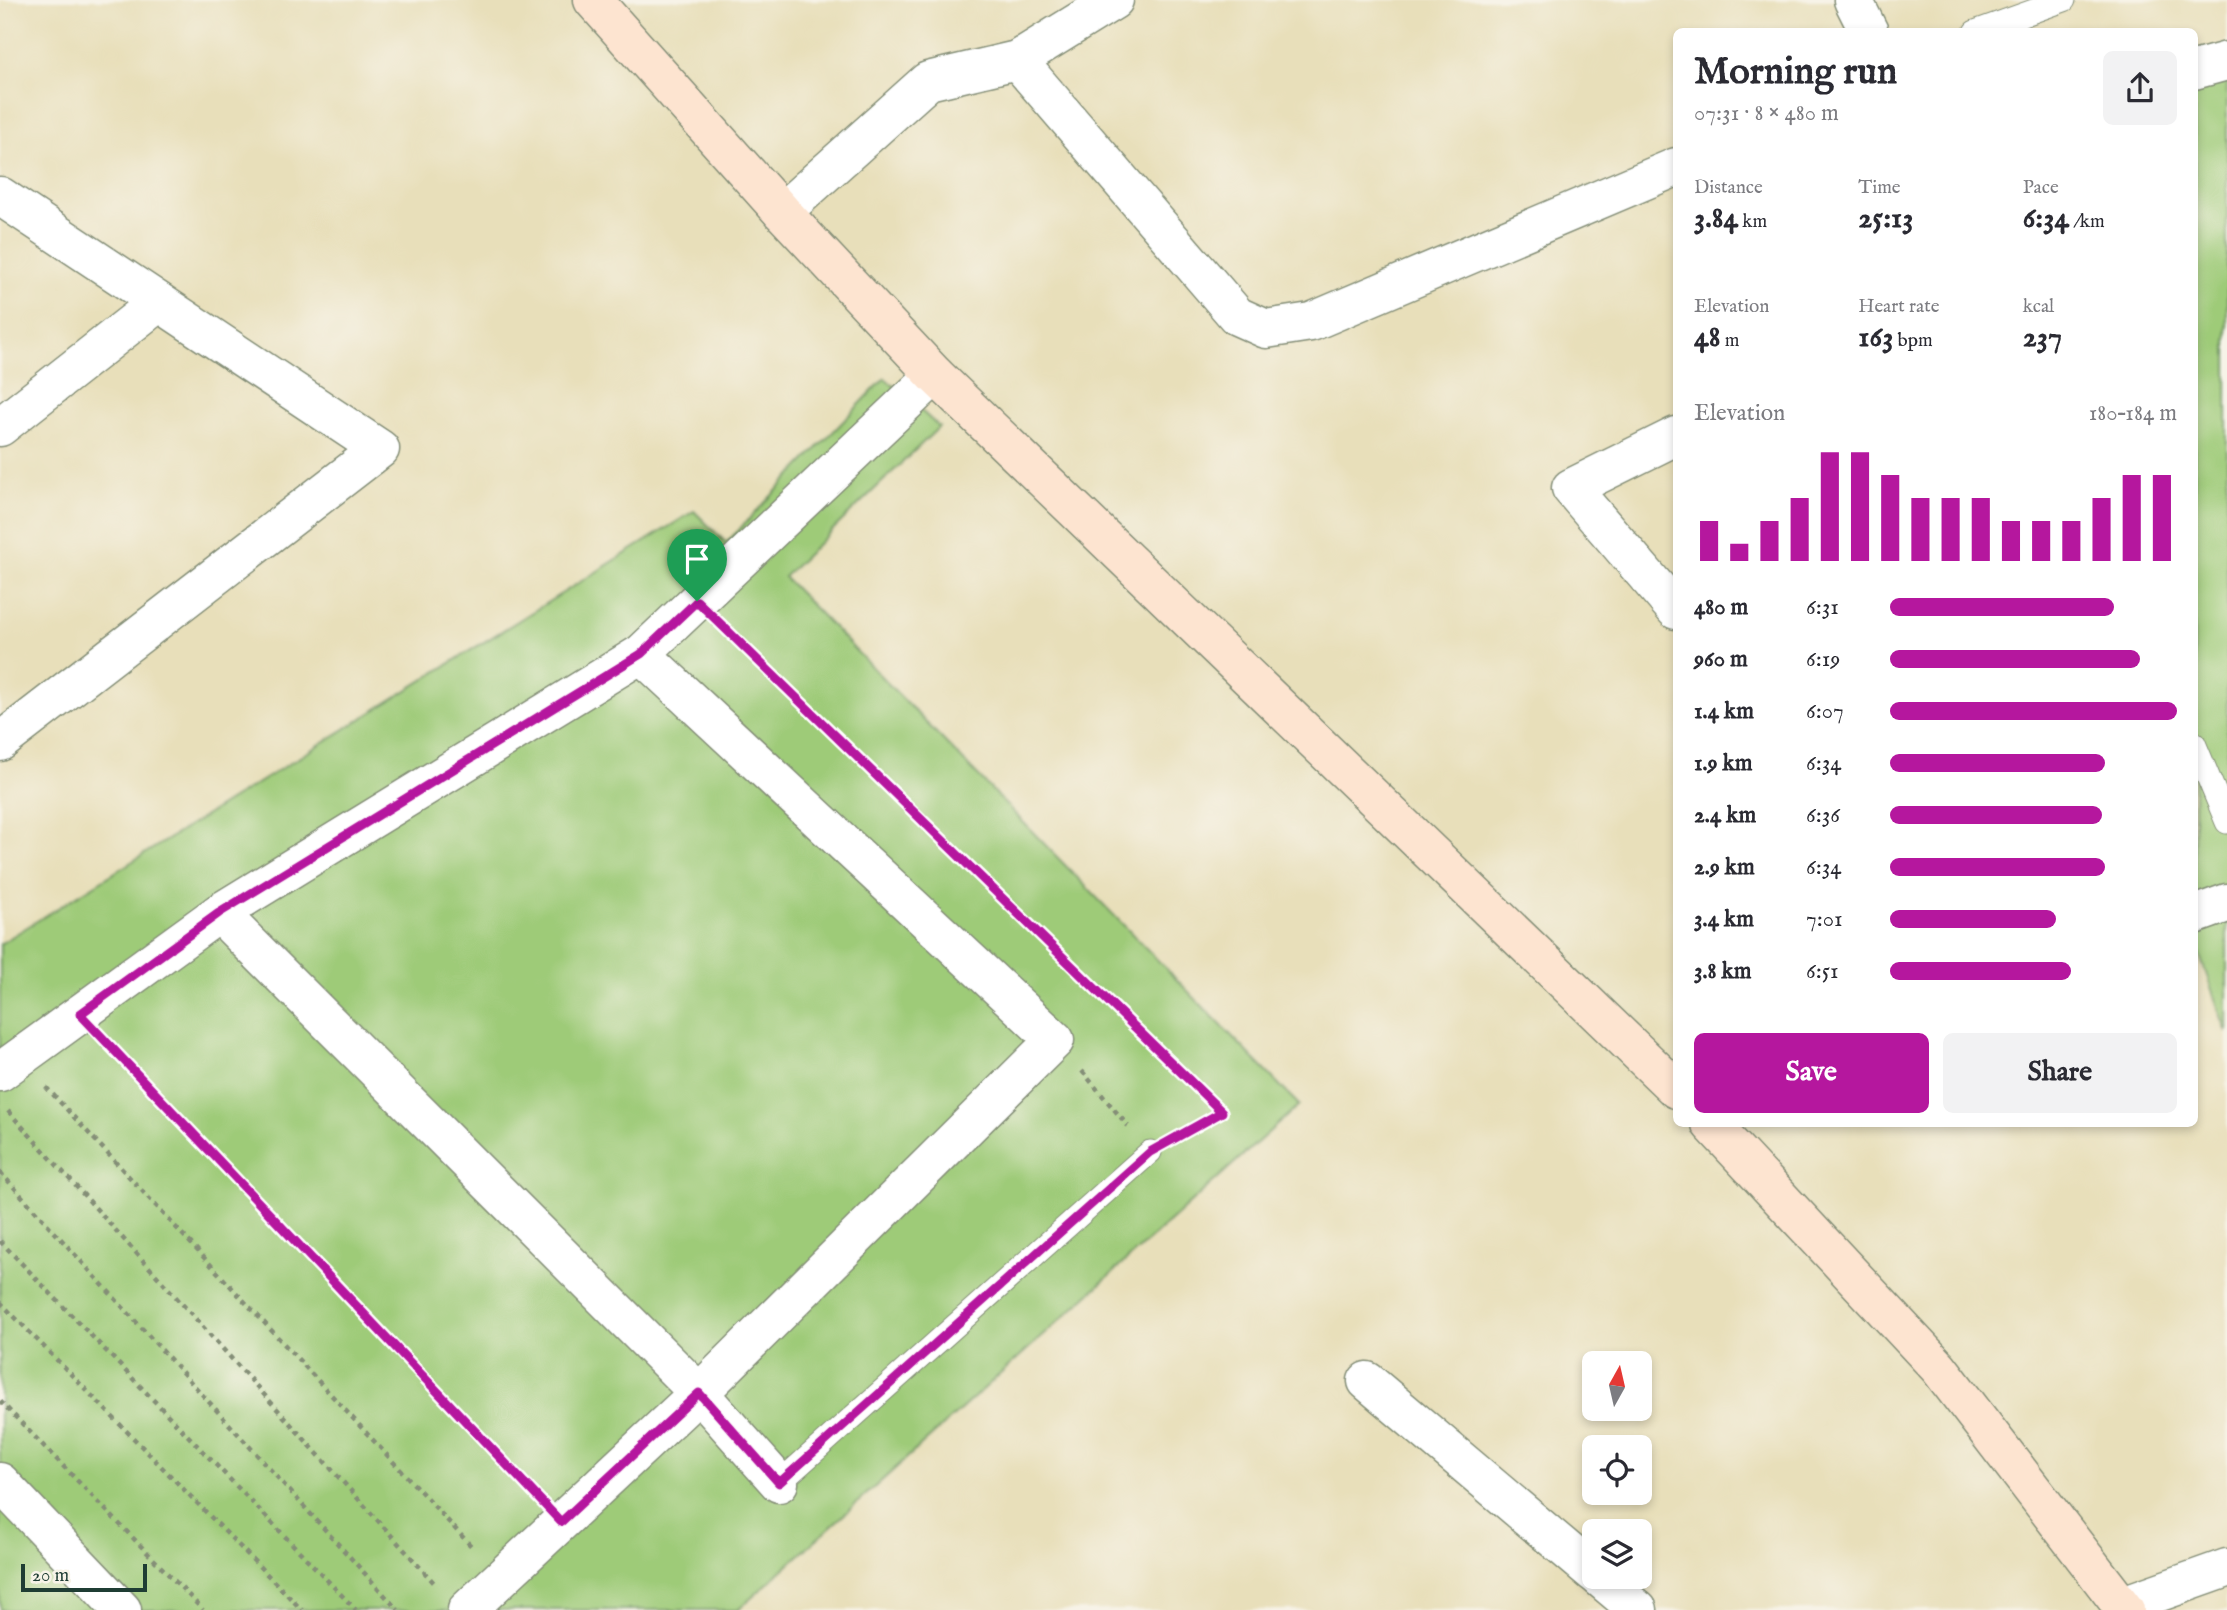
<!DOCTYPE html>
<meta charset="utf-8">
<style>
body{margin:0;font-family:"IM FELL English",serif;background:#f2f2f3;color:#2b2b33;height:100vh;display:flex;flex-direction:column;font-size:26px;white-space:nowrap}
*{box-sizing:border-box;margin:0}
p{font-size:23px;color:#7c7c81}
.icon{flex:none;width:38px;height:38px;fill:none;stroke:currentColor;stroke-width:2;stroke-linecap:round;stroke-linejoin:round}
.map{position:relative;flex:1;overflow:hidden}
.sheet{position:absolute;left:1673px;top:28px;width:525px;height:1099px;display:flex;flex-direction:column;background:#fff;border-radius:10px;box-shadow:0 4px 10px #0003}
.sheet>*{flex:none}
.needle{width:46px;rotate:8deg}
.buttons{position:absolute;left:1582px;top:1351px;display:grid;gap:14px}
.buttons a{display:grid;place-items:center;width:70px;height:70px;border-radius:10px;background:#fff;box-shadow:0 4px 10px #0003;font-size:35px}
.scale{position:absolute;left:21px;bottom:18px;width:126px;box-sizing:border-box;padding-left:7px;border:4px solid #1f3d34;border-top:0;font-size:19px;line-height:24px;white-space:nowrap;color:#1f3d34;-webkit-text-stroke:5px #f7f3e8;paint-order:stroke}
.pin{position:absolute;display:grid;place-items:center;width:60px;height:60px;color:#fff;margin:-72px -30px;border-radius:50% 50% 50% 0;rotate:-45deg;box-shadow:0 0 7px #0007}
.pin .icon{rotate:45deg}
.round{display:grid;place-items:center;flex:none;width:74px;height:74px;border-radius:10px;background:#f2f2f3}
.head{display:flex;align-items:center;justify-content:space-between;height:119px;padding:0 21px}
h1{font-size:38px;font-weight:700;line-height:52px}
.figures{display:grid;grid-template-columns:repeat(3,1fr);gap:10px;height:119px;padding:7px 21px}
.figures div{display:grid;align-content:center}
.figures b{font-size:30px;font-weight:700}
.figures small{font-size:19px;font-weight:400}
.figures p{font-size:19px}
.chart{height:196px;padding:14px 21px}
.chart p{display:flex;justify-content:space-between}
.chart svg{width:100%;height:126px;margin-top:7px;stroke:#b5179e;stroke-width:6}
.cta{display:flex;gap:14px;margin-top:auto;padding:14px 21px}
.cta a{flex:1;height:80px;border-radius:10px;background:#b5179e;color:#fff;font-size:28px;font-weight:700;line-height:80px;text-align:center}
.cta a+a{background:#f2f2f3;color:#2b2b33}
ul{padding:0 21px;list-style:none;font-size:23px}
li{display:grid;grid-template-columns:112px 84px 1fr;align-items:center;height:52px}
li i{height:18px;border-radius:9px;background:#b5179e}
.map>svg:first-child{display:block}
.green{fill:#9ecb78;stroke:#5e8456;stroke-width:2}
.lines{fill:none;stroke-linecap:round;stroke-linejoin:round}
.service-casing{stroke:#848e77;stroke-width:25}
.minor-casing{stroke:#848e77;stroke-width:41}
.secondary-casing{stroke:#848e77;stroke-width:41}
.path{stroke:#848e77;stroke-width:4.5;stroke-dasharray:5 5;stroke-linecap:butt}
.service{stroke:#fff;stroke-width:23}
.minor{stroke:#fff;stroke-width:38}
.secondary{stroke:#fde4d0;stroke-width:38}
.route-casing{stroke:#fff;stroke-width:14}
.route{stroke:#b5179e;stroke-width:9}
</style>
<div class="map">
<svg width="2227" height="1610" viewBox="0 0 2227 1610">
<rect width="100%" height="100%" fill="#f7f3e8"/>
<filter id="ink" filterUnits="userSpaceOnUse"><feTurbulence type="fractalNoise" baseFrequency=".0143" numOctaves="2"/><feDisplacementMap in="SourceGraphic" scale="14" xChannelSelector="R" yChannelSelector="G"/><feConvolveMatrix kernelMatrix="1 2 1 2 8 2 1 2 1" color-interpolation-filters="sRGB"/></filter>
<filter id="wash" filterUnits="userSpaceOnUse"><feTurbulence type="fractalNoise" baseFrequency=".00686" numOctaves="4" result="noise"/><feDisplacementMap in="SourceGraphic" scale="28" xChannelSelector="R" yChannelSelector="G"/><feGaussianBlur stdDeviation="1.57" result="paint"/><feColorMatrix in="noise" values="0 0 0 0 0 0 0 0 0 0 0 0 0 0 0 0 0 1.4 0 .05"/><feComposite in="paint" operator="in"/></filter>
<g filter="url(#wash)">
<rect width="100%" height="100%" fill="#e8dfba"/>
<g class="green">
<polygon points="2227,55 2227,1033 2194,939 2194,67"/>
<polygon points="885,378 939,427 784,577 1299,1105 738,1610 0,1610 0,944 694,511 726,543"/>
</g>
</g>
<g filter="url(#ink)">
<g class="lines">
<defs>
<g id="service">
<polyline points="1975,32 2064,0"/>
<polyline points="2194,743 2227,822"/>
<polyline points="779,1483 1150,1152"/>
</g>
<g id="minor">
<polyline points="1853,0 1869,32"/>
<polyline points="1017,60 1237,316 1266,329 1311,322 1676,167"/>
<polyline points="2194,70 2227,61"/>
<polyline points="0,196 380,449 0,742"/>
<polyline points="782,212 928,81 1017,60 1114,0"/>
<polyline points="0,427 159,302"/>
<polyline points="1676,436 1571,488 1676,610"/>
<polyline points="219,913 699,1393 779,1483"/>
<polyline points="2194,915 2227,903"/>
<polyline points="0,1072 219,913 641,654 935,375"/>
<polyline points="1367,1381 1594,1573"/>
<polyline points="0,1482 122,1610"/>
<polyline points="1599,1577 1638,1610"/>
<polyline points="2123,1605 2227,1568"/>
<polyline points="467,1610 699,1393 1055,1040 641,654"/>
</g>
<g id="secondary">
<polyline points="593,0 782,212 935,375 1676,1089"/>
<polyline points="1711,1124 1939,1368 2125,1610"/>
</g>
</defs>
<use href="#service" class="service-casing"/>
<use href="#minor" class="minor-casing"/>
<use href="#secondary" class="secondary-casing"/>
<g class="path">
<polyline points="725,628 1221,1112 1177,1136"/>
<polyline points="107,1043 534,1494"/>
<polyline points="1082,1071 1128,1126"/>
<polyline points="46,1087 473,1548"/>
<polyline points="8,1111 436,1585"/>
<polyline points="0,1172 398,1610"/>
<polyline points="0,1241 356,1610"/>
<polyline points="0,1302 302,1610"/>
<polyline points="0,1401 203,1610"/>
</g>
<use href="#service" class="service"/>
<use href="#minor" class="minor"/>
<use href="#secondary" class="secondary"/>
</g>
</g>
<g class="lines" filter="url(#ink)">
<defs>
<polygon id="route" points="697,601 1222,1112 1150,1152 779,1483 699,1393 561,1522 80,1014 219,913 641,654"/>
</defs>
<use href="#route" class="route-casing"/>
<use href="#route" class="route"/>
</g>
</svg>
<div class="buttons">
<a><svg class="needle" viewBox="-14 -14 28 28"><path d="M0-13l5 13h-10z" fill="#e53935"/><path d="M0 13l5-13h-10z" fill="#7c7c81"/></svg></a>
<a><svg class="icon" aria-label="locate" viewBox="0 0 24 24"><circle cx="12" cy="12" r="6"/><path d="M12 2v4M12 18v4M2 12h4M18 12h4"/></svg></a>
<a><svg class="icon" aria-label="layers" viewBox="0 0 24 24"><path d="M12 4l9 5-9 5-9-5zM3 14l9 5 9-5"/></svg></a>
</div>
<div class="scale">20 m</div>
<div class="pin" style="left:697px;top:601px;background:#1e9e55"><svg class="icon" aria-label="arrive" viewBox="0 0 24 24"><path d="M6 21V4h12l-3 4 3 4H6"/></svg></div>
<section class="sheet">
<div class="head"><div><h1>Morning run</h1><p>07:31 · 8 × 480 m</p></div><a class="round"><svg class="icon" aria-label="share" viewBox="0 0 24 24"><path d="M12 15V3M7 8l5-5 5 5M5 13v7h14v-7"/></svg></a></div>
<div class="figures">
<div><p>Distance</p><b>3.84<small> km</small></b></div>
<div><p>Time</p><b>25:13</b></div>
<div><p>Pace</p><b>6:34<small> /km</small></b></div>
</div>
<div class="figures">
<div><p>Elevation</p><b>48<small> m</small></b></div>
<div><p>Heart rate</p><b>163<small> bpm</small></b></div>
<div><p>kcal</p><b>237</b></div>
</div>
<div class="chart"><p><span>Elevation</span>180–184 m</p>
<svg viewBox="0 0 160 44" preserveAspectRatio="none"><path d="M5 44V30M15 44V38M25 44V30M35 44V22M45 44V6M55 44V6M65 44V14M75 44V22M85 44V22M95 44V22M105 44V30M115 44V30M125 44V30M135 44V22M145 44V14M155 44V14"/></svg>
</div>
<ul>
<li><b>480 m</b>6:31<i style="width:78%"></i></li>
<li><b>960 m</b>6:19<i style="width:87%"></i></li>
<li><b>1.4 km</b>6:07<i style="width:100%"></i></li>
<li><b>1.9 km</b>6:34<i style="width:75%"></i></li>
<li><b>2.4 km</b>6:36<i style="width:74%"></i></li>
<li><b>2.9 km</b>6:34<i style="width:75%"></i></li>
<li><b>3.4 km</b>7:01<i style="width:58%"></i></li>
<li><b>3.8 km</b>6:51<i style="width:63%"></i></li>
</ul>
<div class="cta"><a>Save</a><a>Share</a></div>
</section>
</div>
